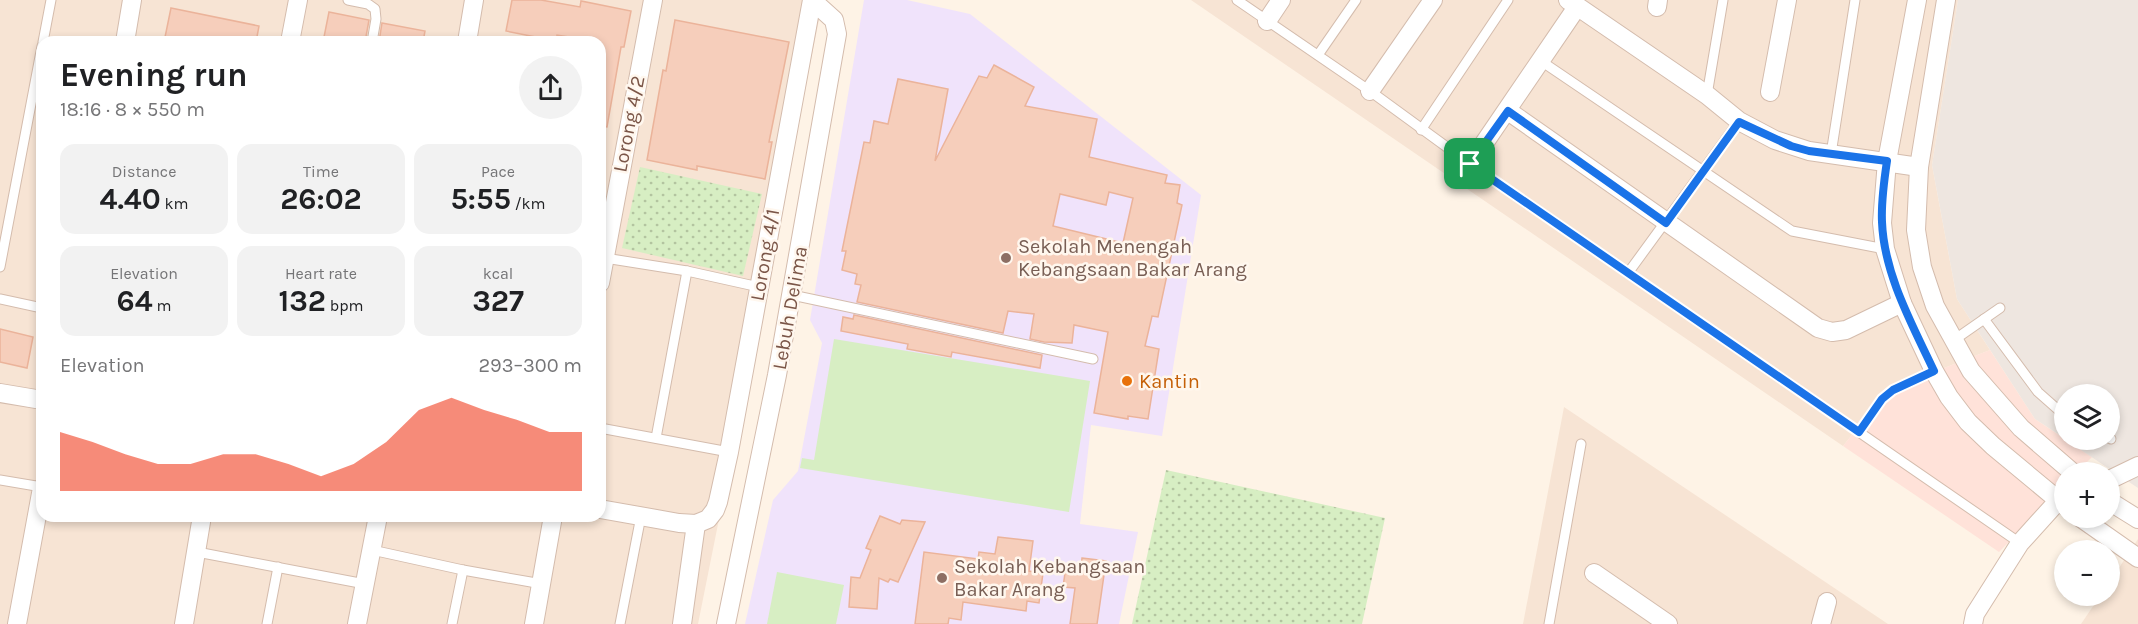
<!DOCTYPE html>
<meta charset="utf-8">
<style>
body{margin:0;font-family:Karla,sans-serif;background:#f2f2f2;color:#202124;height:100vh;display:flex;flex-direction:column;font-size:22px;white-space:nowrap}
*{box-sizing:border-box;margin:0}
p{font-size:20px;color:#757577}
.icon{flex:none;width:33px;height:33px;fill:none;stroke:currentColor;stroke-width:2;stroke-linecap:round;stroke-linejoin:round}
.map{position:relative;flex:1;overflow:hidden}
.sheet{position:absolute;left:36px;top:36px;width:570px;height:486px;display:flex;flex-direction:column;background:#fff;border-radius:18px;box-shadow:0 3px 9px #0003}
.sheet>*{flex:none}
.controls{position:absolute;left:2054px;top:384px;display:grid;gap:12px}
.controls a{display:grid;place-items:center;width:66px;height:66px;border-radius:50%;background:#fff;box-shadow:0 3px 9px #0003;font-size:30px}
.pin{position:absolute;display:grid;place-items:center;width:51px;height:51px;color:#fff;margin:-26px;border-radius:12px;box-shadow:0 3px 9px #0006}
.round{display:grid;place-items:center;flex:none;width:63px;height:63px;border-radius:32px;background:#f2f2f2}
.headline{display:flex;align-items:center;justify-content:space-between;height:102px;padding:0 24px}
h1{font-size:33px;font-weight:700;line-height:45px}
.figures{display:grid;grid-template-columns:repeat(3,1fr);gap:9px;height:102px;padding:6px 24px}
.figures div{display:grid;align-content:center;border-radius:15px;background:#f2f2f2;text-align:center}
.figures b{font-size:30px;font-weight:700}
.figures small{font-size:16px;font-weight:400}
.figures p{font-size:16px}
.chart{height:168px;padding:12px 24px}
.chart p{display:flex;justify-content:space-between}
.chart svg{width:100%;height:108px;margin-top:6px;fill:#f35b41;opacity:.7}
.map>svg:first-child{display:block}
.residential{fill:#f7e4d4;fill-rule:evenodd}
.commercial{fill:#ffe2d9}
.industrial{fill:#eee6e0}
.education{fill:#f0e3fb}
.green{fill:url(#green-dots)}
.pitch{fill:#d7eec3}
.building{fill:#f6cebb;stroke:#ebb39a;stroke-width:1.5;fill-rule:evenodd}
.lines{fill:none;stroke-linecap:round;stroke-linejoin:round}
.service-casing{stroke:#d4bcad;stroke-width:11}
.minor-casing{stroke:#d4bcad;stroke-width:20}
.service{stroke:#fff;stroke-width:9}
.minor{stroke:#fff;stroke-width:18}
.route-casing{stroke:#fff;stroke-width:12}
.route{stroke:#1a73e8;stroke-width:8}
.education-dot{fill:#8d6e63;stroke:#fff7ee;stroke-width:2}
.food-dot{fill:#e8710a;stroke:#fff7ee;stroke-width:2}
.labels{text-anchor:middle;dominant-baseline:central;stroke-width:5;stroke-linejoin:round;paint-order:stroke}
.street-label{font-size:20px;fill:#7b5648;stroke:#fff7ee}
.education-label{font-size:20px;fill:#785e54;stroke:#fff7ee;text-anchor:start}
.food-label{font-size:20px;fill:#c56008;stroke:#fff7ee;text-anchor:start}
</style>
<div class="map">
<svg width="2138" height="624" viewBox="0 0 2138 624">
<defs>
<pattern id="green-dots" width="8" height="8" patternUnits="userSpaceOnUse" patternTransform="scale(1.5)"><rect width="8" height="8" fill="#d7eec3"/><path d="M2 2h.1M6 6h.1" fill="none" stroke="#b3c4a0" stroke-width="1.8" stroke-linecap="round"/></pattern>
</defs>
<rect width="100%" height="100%" fill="#fef3e6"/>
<g class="residential">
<path d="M0,0h823l-125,624h-698zM42,42h558v474h-558z"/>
<polygon points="1191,0 1958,0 1932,165 1957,299 1990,350 1888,390 1843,446"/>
<polygon points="1564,407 1888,624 1523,624"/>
<polygon points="2138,539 2138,624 2081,624 2100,596 2109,596 2109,583"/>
</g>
<polygon class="commercial" points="1990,350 2035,419 2092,457 2077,472 2064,472 2064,486 1999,552 1843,446 1888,390"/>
<polygon class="industrial" points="1958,0 2138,0 2138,488 2066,440 2109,440 2109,394 2064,394 2064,438 2035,419 1957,299 1932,165"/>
<polygon class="education" points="864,0 907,0 970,14 1201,195 1162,436 1091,425 1080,524 1138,532 1119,624 745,624 773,500 798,471 822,343 810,320"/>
<g class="green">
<polygon points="640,167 762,194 743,276 622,248"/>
<polygon points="1166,470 1385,518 1362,624 1132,624"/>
</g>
<g class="pitch">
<polygon points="834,339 1090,381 1069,512 800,468 802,458 814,460"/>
<polygon points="777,572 844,585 836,624 767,624"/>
</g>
<g class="building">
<polygon points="512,0 541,0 580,7 581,1 631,11 624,47 621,47 607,127 600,126 600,42 557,35 556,41 506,31"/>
<polygon points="171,8 259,26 256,42 164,42"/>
<polygon points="329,12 369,20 365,42 323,42"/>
<polygon points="675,20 789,42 769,142 772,142 765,179 697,166 697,170 647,160 663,70 666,71"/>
<polygon points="382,23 425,31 423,42 379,42"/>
<path d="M994,65l40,22 -9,19 72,13 -8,38 78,18 -2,8 15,2 -3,18 5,2 -24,112 -6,-1 -7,30 14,3 -11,70 -20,-3v3l-34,-6 14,-81 -34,-7 -2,18 -28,-1 -14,-3 4,-25 -26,-3 -5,22 -146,-31 4,-17 -6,-1 2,-10 -15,-4 4,-19h-4l22,-109 6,1 4,-22 14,3 10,-45 50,10 -13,72 44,-85 8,2zM1109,192l24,6 -10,45 -70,-17 7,-32 46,11z"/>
<polygon points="854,315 1042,355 1040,368 952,352 951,357 907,349 908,344 841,331 843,317 853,319"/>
<polygon points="0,329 33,337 27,368 0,362"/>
<polygon points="880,516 900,524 902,520 925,522 898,582 890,579 888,582 879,578 877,609 849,607 851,577 860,578 871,550 866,548"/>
<polygon points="998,537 1033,541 1029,571 1043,573 1039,603 1027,601 1026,611 963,602 961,620 949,618 948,624 915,624 924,552 978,559 979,552 995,554"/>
<polygon points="1082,558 1106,561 1097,624 1070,624 1075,588 1063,587 1066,566 1081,568"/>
</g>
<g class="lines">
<defs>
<g id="service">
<polyline points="348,0 368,4 375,9 376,19 372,42"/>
<polyline points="1237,0 1370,91 1470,164 2020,543"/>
<polyline points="43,42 51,0"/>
<polyline points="1318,55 1356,0"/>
<polyline points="1541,61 1792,231 1885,249"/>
<polyline points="1707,95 1723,0"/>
<polyline points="1421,130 1508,0"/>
<polyline points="1831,154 1855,0"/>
<polyline points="605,258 687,271 759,287"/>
<polyline points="0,267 42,46"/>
<polyline points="1628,273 1739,121"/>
<polyline points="792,295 1093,359"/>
<polyline points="0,299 42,308"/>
<polyline points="1984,319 2038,392 2064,415"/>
<polyline points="1954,340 2000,308"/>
<polyline points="600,428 729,452"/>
<polyline points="1859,432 1882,399 1893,390 1934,371"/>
<polyline points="656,438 687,271"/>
<polyline points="2109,438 2111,439"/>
<polyline points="0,480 42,487"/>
<polyline points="372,550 463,570 542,584"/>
<polyline points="197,552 365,584"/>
<polyline points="267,624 278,567"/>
<polyline points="452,624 463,570"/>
<polyline points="620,624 641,516"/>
<polyline points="1549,624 1581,444"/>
</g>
<g id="minor">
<polyline points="1568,0 1707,95 1739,121 1775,140 1809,151 1919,167"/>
<polyline points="1917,0 1887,161 1882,223 1885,249 1902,303 1934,371 1949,397 1968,422 1993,446 2064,505"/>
<polyline points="1946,0 1919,167 1916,230 1922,267 1935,306 1971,371 2021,428 2072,472"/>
<polyline points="1657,7 1658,0"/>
<polyline points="1267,21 1281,0"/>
<polyline points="125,42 132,0"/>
<polyline points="290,42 298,0"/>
<polyline points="467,42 474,0"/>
<polyline points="1370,91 1433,0"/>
<polyline points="1770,92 1787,0"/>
<polyline points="1508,111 1818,328 1832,332 1846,330 1902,303"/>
<polyline points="1470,164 1577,7"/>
<polyline points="600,283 653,0"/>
<polyline points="0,393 42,400"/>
<polyline points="2109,480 2138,466"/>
<polyline points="2109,501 2138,519"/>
<polyline points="600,509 679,523 696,524 708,519 715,510 718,502 729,452 812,0"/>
<polyline points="2081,518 2138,558"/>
<polyline points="1594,573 1668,624"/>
<polyline points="17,624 42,488"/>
<polyline points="184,624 202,516"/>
<polyline points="357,624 378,516"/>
<polyline points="534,624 553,516"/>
<polyline points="682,624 696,524"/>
<polyline points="726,624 777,375 837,34 834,20 812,0"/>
<polyline points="1821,624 1827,602"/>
<polyline points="1973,624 1975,614 2020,543 2058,501 2064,499"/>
</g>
</defs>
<use href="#service" class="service-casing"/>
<use href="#minor" class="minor-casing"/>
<use href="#service" class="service"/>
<use href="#minor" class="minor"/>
</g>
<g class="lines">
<defs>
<path id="route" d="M1508,111l158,112 73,-101 52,24 18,5 78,10c-3,20 -6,40 -5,61 2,52 30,102 52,149l-41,19 -11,9 -23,33 -389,-268z"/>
</defs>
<use href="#route" class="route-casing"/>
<use href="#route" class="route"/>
</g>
<g class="education-dot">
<circle cx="1006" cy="258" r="6"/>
<circle cx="942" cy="578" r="6"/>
</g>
<circle class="food-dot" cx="1127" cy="381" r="6"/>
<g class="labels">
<g class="street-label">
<text transform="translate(629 124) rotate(-79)">Lorong 4/2</text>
<text transform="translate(765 255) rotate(-80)">Lorong 4/1</text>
<text transform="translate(790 308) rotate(-80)">Lebuh Delima</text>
</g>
<g class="education-label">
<text x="1018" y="246">Sekolah Menengah<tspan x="1018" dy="23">Kebangsaan Bakar Arang</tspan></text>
<text x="954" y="566">Sekolah Kebangsaan<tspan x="954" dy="23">Bakar Arang</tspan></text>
</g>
<g class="food-label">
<text x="1139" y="381">Kantin</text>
</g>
</g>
</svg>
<div class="controls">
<a><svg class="icon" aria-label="layers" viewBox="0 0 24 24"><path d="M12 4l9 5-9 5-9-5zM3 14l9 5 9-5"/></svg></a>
<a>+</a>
<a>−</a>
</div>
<div class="pin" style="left:1470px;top:164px;background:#1e9e55"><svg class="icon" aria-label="arrive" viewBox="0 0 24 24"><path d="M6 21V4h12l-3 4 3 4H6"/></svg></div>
<section class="sheet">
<div class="headline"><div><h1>Evening run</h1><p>18:16 · 8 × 550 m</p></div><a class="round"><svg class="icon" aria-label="share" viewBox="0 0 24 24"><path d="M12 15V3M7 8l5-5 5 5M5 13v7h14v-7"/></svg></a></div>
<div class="figures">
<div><p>Distance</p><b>4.40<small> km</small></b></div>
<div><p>Time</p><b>26:02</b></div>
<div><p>Pace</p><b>5:55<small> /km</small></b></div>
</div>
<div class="figures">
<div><p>Elevation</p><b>64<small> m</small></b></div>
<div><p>Heart rate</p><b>132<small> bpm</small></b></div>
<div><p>kcal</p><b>327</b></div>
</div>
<div class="chart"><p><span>Elevation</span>293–300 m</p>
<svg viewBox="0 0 160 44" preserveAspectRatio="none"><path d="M0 44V20L10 24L20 29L30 33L40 33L50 29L60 29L70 33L80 38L90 33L100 24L110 11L120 6L130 11L140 15L150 20L160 20V44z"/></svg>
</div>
</section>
</div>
